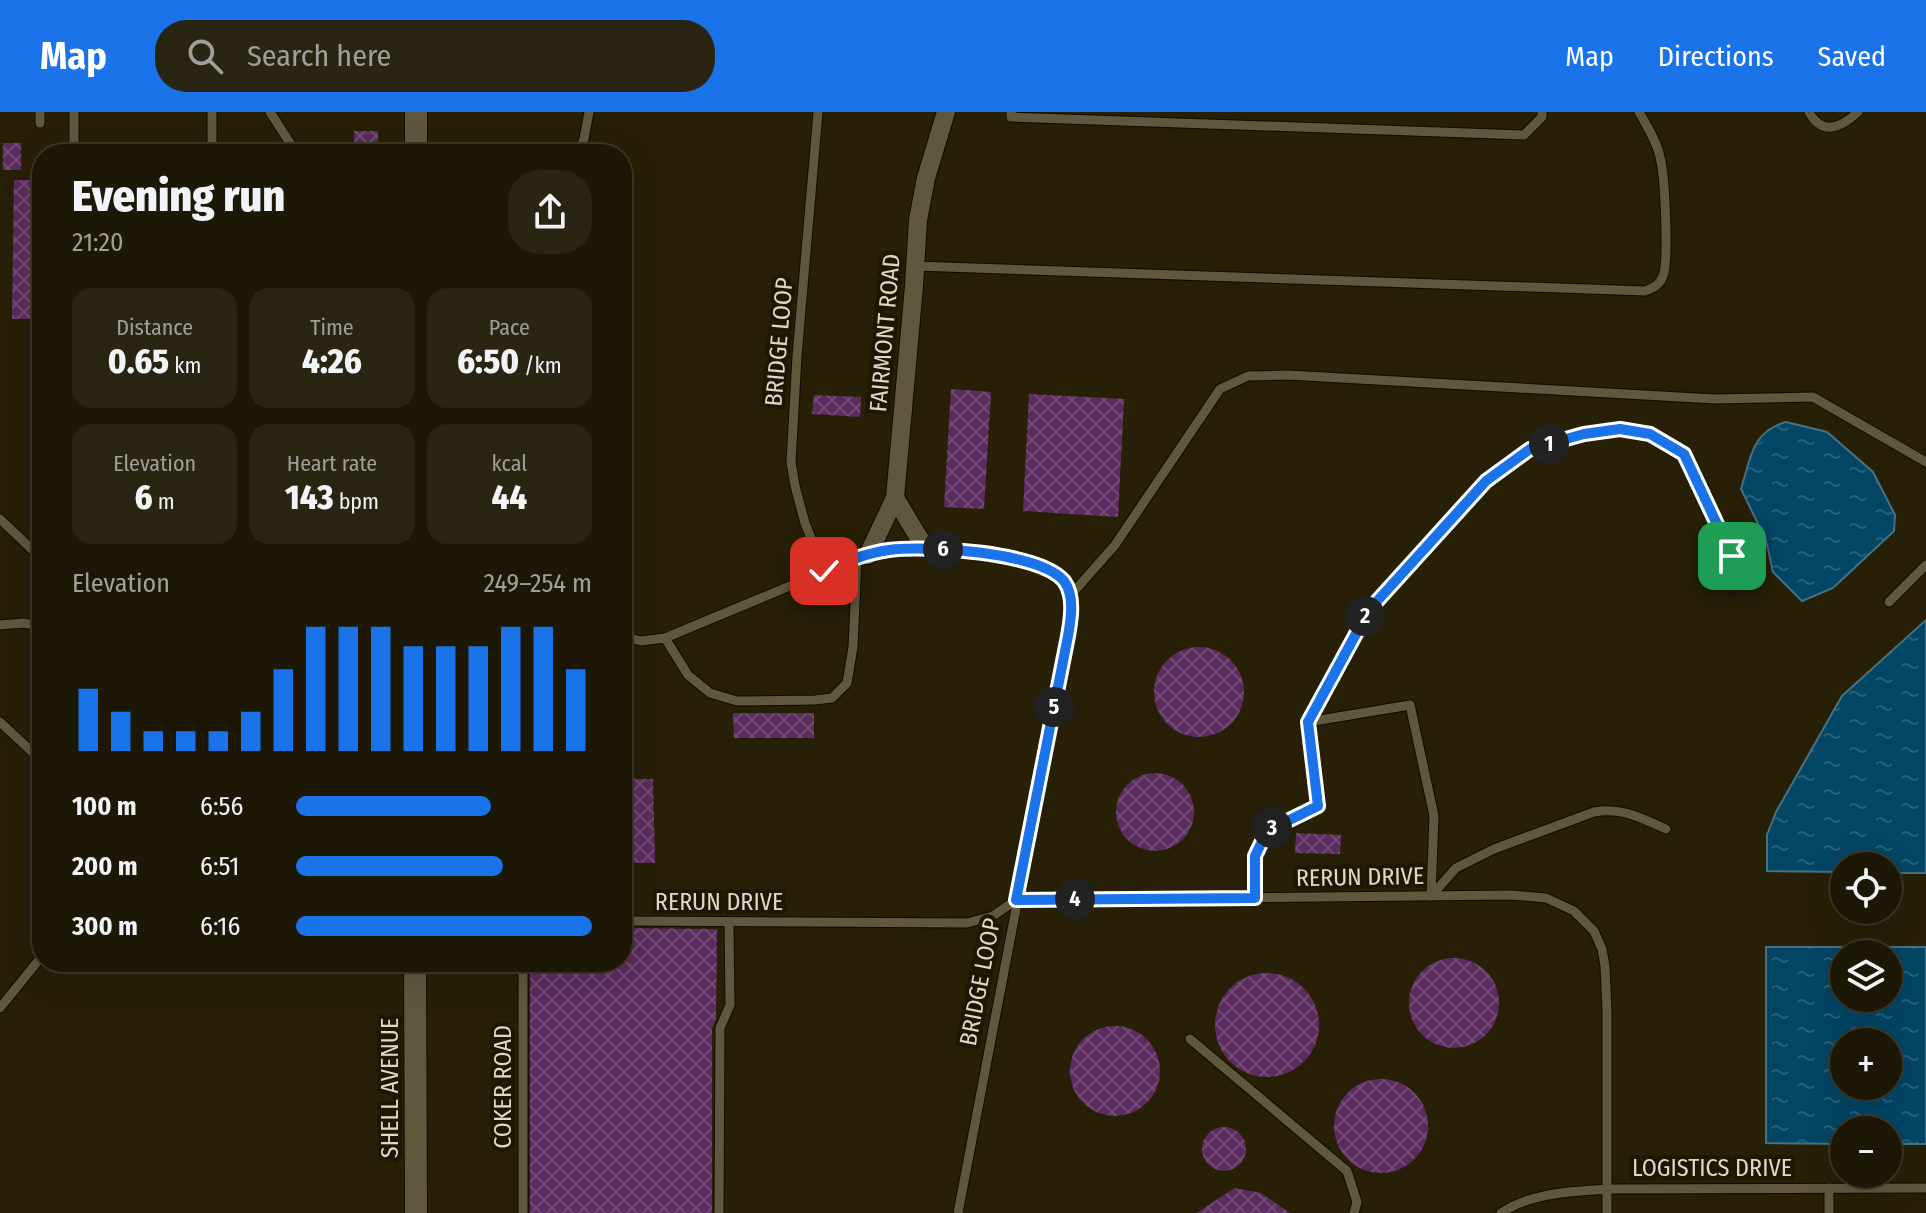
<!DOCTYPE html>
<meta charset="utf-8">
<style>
body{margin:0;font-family:"Fira Sans Condensed",sans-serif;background:#2a2513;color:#f1f3f6;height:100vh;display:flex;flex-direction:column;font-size:30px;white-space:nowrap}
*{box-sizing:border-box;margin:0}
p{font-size:26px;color:#a0a09a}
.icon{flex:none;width:44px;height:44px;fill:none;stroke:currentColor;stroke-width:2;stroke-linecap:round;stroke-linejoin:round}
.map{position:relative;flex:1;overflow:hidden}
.panel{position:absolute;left:32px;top:32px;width:600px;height:828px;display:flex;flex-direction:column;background:#1d1805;border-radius:32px;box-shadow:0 8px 32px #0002,0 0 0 2px #3b3727}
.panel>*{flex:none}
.fabs{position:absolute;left:1830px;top:740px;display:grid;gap:16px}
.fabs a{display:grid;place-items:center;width:72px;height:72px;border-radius:50%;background:#1d1805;box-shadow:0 8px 32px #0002,0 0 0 2px #3b3727;font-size:40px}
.pin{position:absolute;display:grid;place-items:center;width:68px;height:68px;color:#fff;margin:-34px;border-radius:16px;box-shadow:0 4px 12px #0006}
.km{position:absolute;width:40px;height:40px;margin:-20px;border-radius:50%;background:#222;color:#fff;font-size:22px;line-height:40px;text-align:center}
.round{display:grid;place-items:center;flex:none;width:84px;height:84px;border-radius:32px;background:#2a2513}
.headline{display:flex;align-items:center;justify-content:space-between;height:136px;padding:0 40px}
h1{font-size:44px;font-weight:800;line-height:60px}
.metrics{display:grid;grid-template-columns:repeat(3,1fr);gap:12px;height:136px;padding:8px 40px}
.metrics div{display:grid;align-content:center;border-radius:20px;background:#2a2513;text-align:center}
.metrics b{font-size:34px;font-weight:800}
.metrics small{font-size:22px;font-weight:400}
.metrics p{font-size:22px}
.chart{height:224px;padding:16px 40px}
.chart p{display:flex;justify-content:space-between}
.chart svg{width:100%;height:144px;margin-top:8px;stroke:#1a73e8;stroke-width:6}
ul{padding:0 40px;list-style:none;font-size:26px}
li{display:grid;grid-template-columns:128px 96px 1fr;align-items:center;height:60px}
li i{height:20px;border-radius:10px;background:#1a73e8}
header{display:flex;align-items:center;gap:48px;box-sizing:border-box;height:112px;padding:0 40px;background:#1a73e8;color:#fff}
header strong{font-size:38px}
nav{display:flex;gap:44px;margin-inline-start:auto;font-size:28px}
.search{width:560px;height:72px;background:#2a2513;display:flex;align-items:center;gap:20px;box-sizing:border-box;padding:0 28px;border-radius:32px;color:#a0a09a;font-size:30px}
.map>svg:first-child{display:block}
.water{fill:url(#water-ripples);stroke:#447183;stroke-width:2;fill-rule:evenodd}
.building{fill:url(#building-cross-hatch)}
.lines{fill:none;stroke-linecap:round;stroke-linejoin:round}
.service-casing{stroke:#100a00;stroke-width:11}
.minor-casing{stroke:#100a00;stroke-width:20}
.tertiary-casing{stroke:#100a00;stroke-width:24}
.service{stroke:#5f583d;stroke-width:9}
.minor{stroke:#5f583d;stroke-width:18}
.tertiary{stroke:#5f583d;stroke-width:22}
.route-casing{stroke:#fff;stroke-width:16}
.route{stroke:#1a73e8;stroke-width:10}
.labels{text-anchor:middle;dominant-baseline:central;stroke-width:8;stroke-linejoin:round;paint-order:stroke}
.street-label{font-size:24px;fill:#ddd9ca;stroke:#1e1701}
</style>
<header>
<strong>Map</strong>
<div class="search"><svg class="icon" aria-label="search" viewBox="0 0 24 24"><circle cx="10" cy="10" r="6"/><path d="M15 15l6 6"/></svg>Search here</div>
<nav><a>Map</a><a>Directions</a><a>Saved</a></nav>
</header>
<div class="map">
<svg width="1926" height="1101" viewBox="0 0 1926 1101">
<defs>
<pattern id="water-ripples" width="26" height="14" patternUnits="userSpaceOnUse" patternTransform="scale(2)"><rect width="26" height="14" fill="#034564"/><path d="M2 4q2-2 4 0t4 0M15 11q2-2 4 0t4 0" fill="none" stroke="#275f79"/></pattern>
<pattern id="building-cross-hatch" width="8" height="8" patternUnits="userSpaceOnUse" patternTransform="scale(2)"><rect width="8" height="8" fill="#5b2c5f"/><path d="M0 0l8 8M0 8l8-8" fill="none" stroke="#724a75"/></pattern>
</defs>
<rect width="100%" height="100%" fill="#272007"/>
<g class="water">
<path d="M1786,310l41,10 46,40 22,43 -1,16 -61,57 -31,13 -29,-29 -7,-32 -25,-51c10,-31 10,-57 45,-67z"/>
<polygon points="1926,508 1926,761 1888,761 1888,754 1844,754 1844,760 1767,759 1767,723 1776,700 1842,584"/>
<path d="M1766,835h160v197h-38v-14h-44v14l-78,-1zM1888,842v44h-44v-44zM1844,930h44v44h-44z"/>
</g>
<g class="building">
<rect x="354" y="19" width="24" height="23"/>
<rect x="3" y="31" width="18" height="27"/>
<polygon points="14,68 42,68 42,207 12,207"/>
<polygon points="951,277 991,280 984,397 944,395"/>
<polygon points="1029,282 1124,287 1118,405 1023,399"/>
<polygon points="814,283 861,285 860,305 812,302"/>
<circle cx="1199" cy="580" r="45"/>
<polygon points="733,601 814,601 814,626 734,626"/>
<circle cx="1155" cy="700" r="39"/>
<polygon points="624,667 653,667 655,751 622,751 622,729 625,729"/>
<polygon points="1296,721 1341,723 1340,742 1295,741"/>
<polygon points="622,816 717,817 716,907 712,916 712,1101 530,1101 530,850 622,850"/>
<circle cx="1454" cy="891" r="45"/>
<circle cx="1267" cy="913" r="52"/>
<circle cx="1115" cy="959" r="45"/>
<circle cx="1381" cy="1014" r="47"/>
<circle cx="1224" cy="1037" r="22"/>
<polygon points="1234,1076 1261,1081 1290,1101 1197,1101"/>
</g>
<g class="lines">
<defs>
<g id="service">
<polyline points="74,0 74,42"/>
<polyline points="270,0 297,42"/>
<polyline points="818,0 797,244 791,350 795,374 805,411 824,459"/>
<polyline points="1011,0 1011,5 1524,23 1542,5 1542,0"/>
<path d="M1809,0c13,24 32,16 49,0"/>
<polyline points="40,11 40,0"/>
<polyline points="212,42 212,0"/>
<polyline points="578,42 584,27 589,0"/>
<path d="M915,154l730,25c8,-3 15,-6 18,-15 6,-14 2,-101 -3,-119 -3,-15 -13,-31 -21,-45"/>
<polyline points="0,407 42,447"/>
<polyline points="1070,484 1115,433 1220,277 1248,264 1288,263 1715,287 1813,285 1926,350"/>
<polyline points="1889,490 1926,453"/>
<polyline points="0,513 23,511 42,514"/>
<path d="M622,524l19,5 24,-3 192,-80c20,-5 40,-10 60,-10 33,0 127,8 147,34 11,15 7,37 4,54l-110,577"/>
<polyline points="665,526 688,563 710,581 737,589 815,588 832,586 847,571 853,535 857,446"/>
<polyline points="0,610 42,649"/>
<polyline points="1308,610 1369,498 1486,369 1530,337 1584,322 1620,317 1650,322 1684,342 1732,444"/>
<path d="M1431,784l25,-28 38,-19 100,-37c28,-5 47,6 72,17"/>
<polyline points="1255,786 1255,744 1267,719 1318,694 1308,610 1410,593 1434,704 1431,784"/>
<polyline points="622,809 967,811 993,804 1016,788 1512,783 1546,786 1574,799 1594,819 1602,837 1605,854 1607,899 1607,1101"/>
<polyline points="0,896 42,844"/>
<polyline points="1190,927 1347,1059 1357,1090 1354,1101"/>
<polyline points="523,1101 523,850"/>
<polyline points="719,1101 720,916 730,893 729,810"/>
<path d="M1501,1101c31,-21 71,-21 107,-24l318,-1"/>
<polyline points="1829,1101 1829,1076"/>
</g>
<g id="minor">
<polyline points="895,386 925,436"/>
<polyline points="868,443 895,386 914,174 918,108 926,66 946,0"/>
</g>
<g id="tertiary">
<polyline points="416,42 416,0"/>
<polyline points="415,850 416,1101"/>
</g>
</defs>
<use href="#service" class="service-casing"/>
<use href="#minor" class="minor-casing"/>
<use href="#tertiary" class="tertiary-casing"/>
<use href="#service" class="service"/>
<use href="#minor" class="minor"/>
<use href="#tertiary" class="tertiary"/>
</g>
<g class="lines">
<defs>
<path id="route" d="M824,459c21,-9 42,-18 65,-21 37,-5 151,2 175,31 11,15 7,38 4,55l-52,264 239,-2v-42l12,-25 51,-25 -10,-84 61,-112 117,-129 44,-32 54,-15 36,-5 30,5 34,20 48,102"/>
</defs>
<use href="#route" class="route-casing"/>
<use href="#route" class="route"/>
</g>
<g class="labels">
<g class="street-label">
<text transform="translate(885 221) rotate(-85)">FAIRMONT ROAD</text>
<text transform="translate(779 230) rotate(-85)">BRIDGE LOOP</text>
<text transform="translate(1360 765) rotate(-1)">RERUN DRIVE</text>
<text x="719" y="790">RERUN DRIVE</text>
<text transform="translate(980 870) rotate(-79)">BRIDGE LOOP</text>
<text transform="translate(503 975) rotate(-90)">COKER ROAD</text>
<text transform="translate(390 976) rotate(-90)">SHELL AVENUE</text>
<text x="1712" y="1056">LOGISTICS DRIVE</text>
</g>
</g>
</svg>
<div class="fabs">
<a><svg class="icon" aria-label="locate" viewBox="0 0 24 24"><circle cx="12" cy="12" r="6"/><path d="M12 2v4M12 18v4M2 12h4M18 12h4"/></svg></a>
<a><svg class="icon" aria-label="layers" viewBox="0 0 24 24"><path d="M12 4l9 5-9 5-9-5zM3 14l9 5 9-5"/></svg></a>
<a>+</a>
<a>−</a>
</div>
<div class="pin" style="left:1732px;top:444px;background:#1e9e55"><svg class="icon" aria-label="arrive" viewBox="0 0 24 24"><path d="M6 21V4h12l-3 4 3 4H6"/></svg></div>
<div class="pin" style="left:824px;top:459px;background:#d93025"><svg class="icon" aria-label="check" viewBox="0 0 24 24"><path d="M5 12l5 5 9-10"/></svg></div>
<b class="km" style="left:1549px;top:332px">1</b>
<b class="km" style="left:1365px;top:504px">2</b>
<b class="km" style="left:1272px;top:716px">3</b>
<b class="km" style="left:1075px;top:787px">4</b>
<b class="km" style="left:1054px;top:595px">5</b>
<b class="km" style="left:943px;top:437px">6</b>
<section class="panel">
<div class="headline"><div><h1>Evening run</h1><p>21:20</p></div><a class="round"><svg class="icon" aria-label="share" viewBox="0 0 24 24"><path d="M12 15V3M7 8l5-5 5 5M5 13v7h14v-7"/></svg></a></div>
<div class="metrics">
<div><p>Distance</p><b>0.65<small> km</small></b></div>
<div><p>Time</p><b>4:26</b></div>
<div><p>Pace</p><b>6:50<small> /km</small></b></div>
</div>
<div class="metrics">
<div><p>Elevation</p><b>6<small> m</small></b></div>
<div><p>Heart rate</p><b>143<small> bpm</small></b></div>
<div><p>kcal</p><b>44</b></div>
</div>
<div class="chart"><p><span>Elevation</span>249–254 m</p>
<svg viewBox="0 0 160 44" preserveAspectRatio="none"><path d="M5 44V25M15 44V32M25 44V38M35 44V38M45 44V38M55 44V32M65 44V19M75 44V6M85 44V6M95 44V6M105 44V12M115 44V12M125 44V12M135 44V6M145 44V6M155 44V19"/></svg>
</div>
<ul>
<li><b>100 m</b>6:56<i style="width:66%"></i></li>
<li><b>200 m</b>6:51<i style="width:70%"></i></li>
<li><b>300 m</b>6:16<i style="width:100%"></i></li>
</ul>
</section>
</div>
